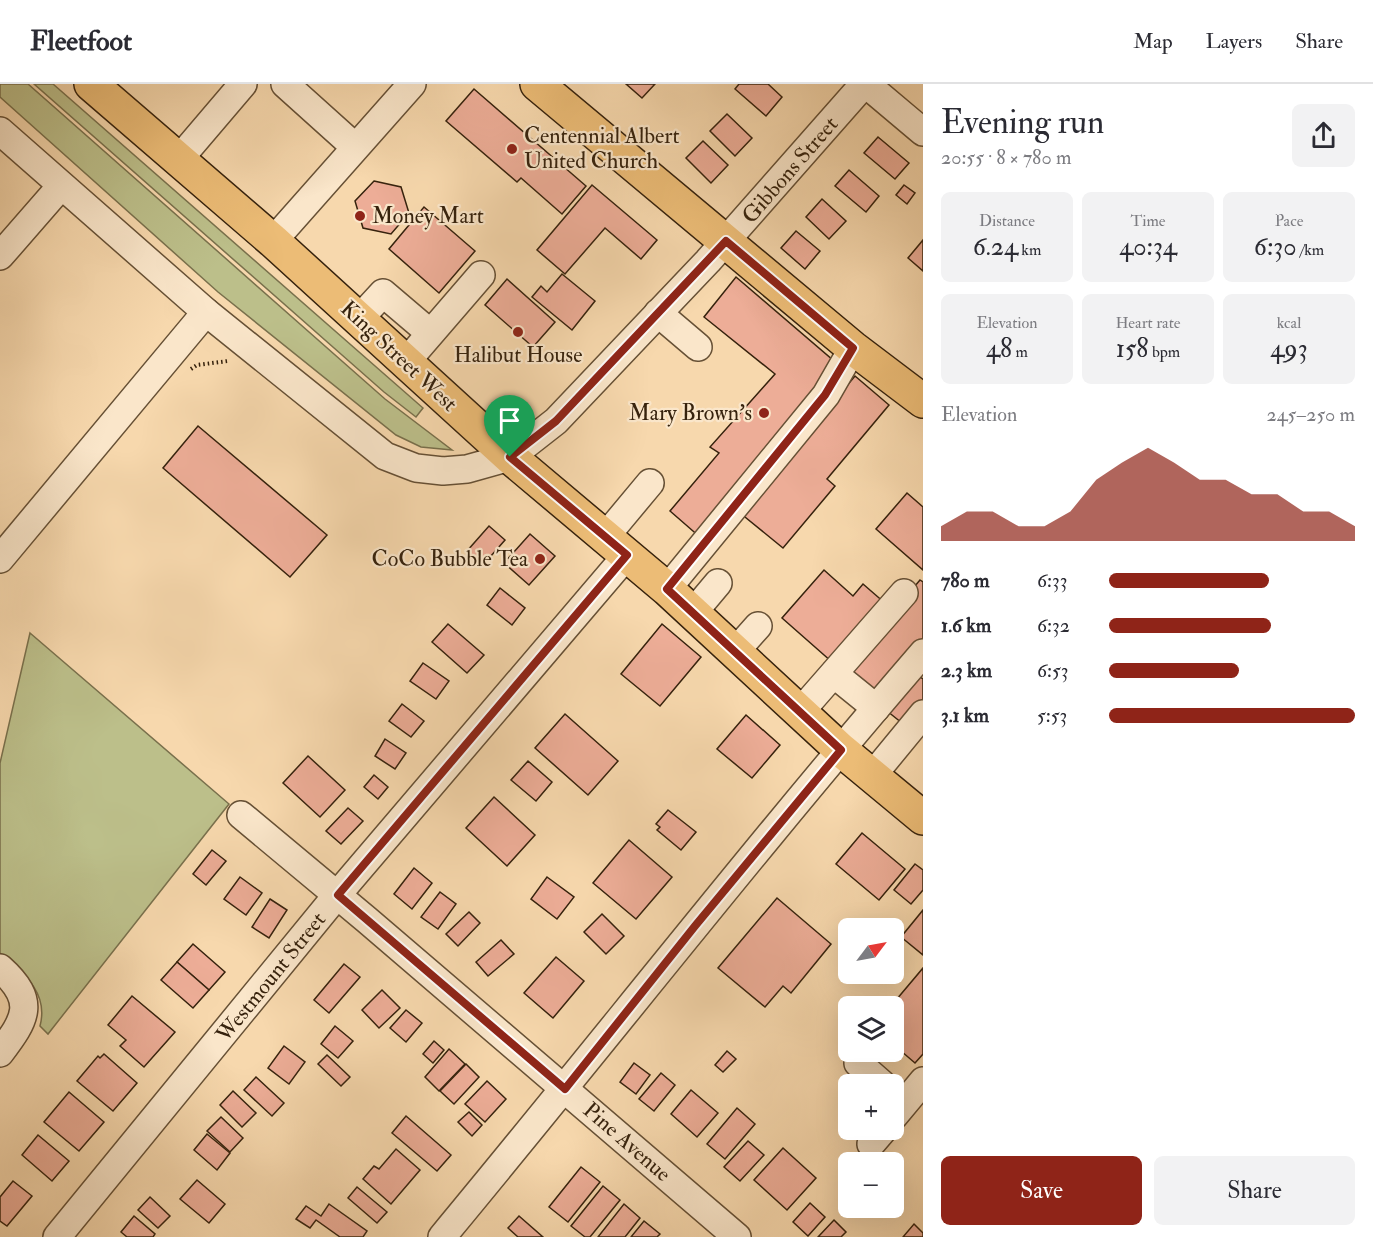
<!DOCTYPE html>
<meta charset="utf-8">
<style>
body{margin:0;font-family:"IM FELL Double Pica",serif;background:#f2f2f3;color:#2b2b33;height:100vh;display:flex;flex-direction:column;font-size:22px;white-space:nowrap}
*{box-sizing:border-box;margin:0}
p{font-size:20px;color:#7c7c81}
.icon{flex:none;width:33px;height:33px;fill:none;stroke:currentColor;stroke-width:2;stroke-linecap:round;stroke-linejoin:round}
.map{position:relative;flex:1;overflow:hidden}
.sheet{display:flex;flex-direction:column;background:#fff;width:450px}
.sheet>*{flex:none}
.needle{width:39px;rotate:58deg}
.controls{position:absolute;left:838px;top:834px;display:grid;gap:12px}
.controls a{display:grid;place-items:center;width:66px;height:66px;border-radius:9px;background:#fff;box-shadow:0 6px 24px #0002;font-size:30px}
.pin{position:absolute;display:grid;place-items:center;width:51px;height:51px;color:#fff;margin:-62px -26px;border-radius:50% 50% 50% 0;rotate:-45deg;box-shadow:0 0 6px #0007}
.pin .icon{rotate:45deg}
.round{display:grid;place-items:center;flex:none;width:63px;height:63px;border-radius:9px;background:#f2f2f3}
.head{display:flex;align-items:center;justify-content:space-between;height:102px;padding:0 18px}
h1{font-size:33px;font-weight:600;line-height:45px}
.figures{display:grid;grid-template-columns:repeat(3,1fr);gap:9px;height:102px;padding:6px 18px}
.figures div{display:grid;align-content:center;border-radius:9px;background:#f2f2f3;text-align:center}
.figures b{font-size:26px;font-weight:600}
.figures small{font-size:16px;font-weight:400}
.figures p{font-size:16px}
.chart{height:168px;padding:12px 18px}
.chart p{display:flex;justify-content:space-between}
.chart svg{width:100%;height:108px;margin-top:6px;fill:#8f2418;opacity:.7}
.primary-button{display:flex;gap:12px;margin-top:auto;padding:12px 18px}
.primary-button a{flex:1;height:69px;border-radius:9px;background:#8f2418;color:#fff;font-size:24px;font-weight:600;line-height:69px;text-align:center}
.primary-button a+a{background:#f2f2f3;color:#2b2b33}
ul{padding:0 18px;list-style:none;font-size:20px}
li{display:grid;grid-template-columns:96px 72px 1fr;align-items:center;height:45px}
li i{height:15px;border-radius:8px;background:#8f2418}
header{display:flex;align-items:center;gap:36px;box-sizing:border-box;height:84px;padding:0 30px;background:#fff;border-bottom:2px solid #e1e1e2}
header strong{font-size:28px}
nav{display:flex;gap:33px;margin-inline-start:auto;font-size:21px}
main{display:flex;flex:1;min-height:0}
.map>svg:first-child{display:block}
.green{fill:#bcbf8a;stroke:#79704c;stroke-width:1.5}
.building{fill:#edad97;stroke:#36220d;stroke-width:1.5}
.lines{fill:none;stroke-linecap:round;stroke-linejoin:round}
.minor-casing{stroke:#665035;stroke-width:30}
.major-casing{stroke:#36220d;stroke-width:36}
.path{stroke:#36220d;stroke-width:4;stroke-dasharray:1.5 3;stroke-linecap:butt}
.minor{stroke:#fae6ca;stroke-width:27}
.major{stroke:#ecbc76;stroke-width:33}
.route-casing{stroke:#fff;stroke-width:12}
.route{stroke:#8f2418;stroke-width:8}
.poi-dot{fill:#8f2418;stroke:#fae6ca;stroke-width:2}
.labels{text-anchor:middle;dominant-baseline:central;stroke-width:4.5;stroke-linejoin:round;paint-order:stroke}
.poi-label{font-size:22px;fill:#36220d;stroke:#fae6ca;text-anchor:start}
.street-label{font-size:22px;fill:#36220d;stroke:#fae6ca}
</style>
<header>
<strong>Fleetfoot</strong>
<nav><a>Map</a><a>Layers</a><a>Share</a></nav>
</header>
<main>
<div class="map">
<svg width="923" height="1153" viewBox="0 0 923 1153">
<rect width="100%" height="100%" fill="#f7d8ad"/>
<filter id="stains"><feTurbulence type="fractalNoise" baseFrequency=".00333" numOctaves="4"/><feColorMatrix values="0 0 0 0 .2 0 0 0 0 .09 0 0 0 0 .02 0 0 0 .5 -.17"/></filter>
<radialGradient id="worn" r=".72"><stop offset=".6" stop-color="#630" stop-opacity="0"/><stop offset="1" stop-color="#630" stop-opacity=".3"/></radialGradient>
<g class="green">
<polygon points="0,0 28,0 385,315 452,366 421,363 396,351 218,208 0,13"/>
<polygon points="34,0 53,0 423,324 416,333 384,308"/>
<path d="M30,549l199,171 -181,230 -8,-8c9,-34 -17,-53 -40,-73v-190z"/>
</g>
<g class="building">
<polygon points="626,0 655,0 642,14"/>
<polygon points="739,0 768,0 782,13 766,32 735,5"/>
<polygon points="474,5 586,102 562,130 521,94 517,98 446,37"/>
<polygon points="727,30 752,54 735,72 710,47"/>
<polygon points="878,53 909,79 895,95 864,69"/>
<polygon points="703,57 728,81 711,99 686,74"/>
<polygon points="849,86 879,112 866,128 835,102"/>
<polygon points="374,97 401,103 409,129 391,150 363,144 355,117"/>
<polygon points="592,101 657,156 641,175 605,144 565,190 537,166"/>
<polygon points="904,101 915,109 907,120 896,111"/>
<polygon points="822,115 846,137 829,155 806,133"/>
<polygon points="424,123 475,167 439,209 389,165"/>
<polygon points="796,147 820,167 805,185 781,164"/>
<polygon points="923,156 923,187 908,174"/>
<polygon points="562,190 595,217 572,246 532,213 541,202 547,208"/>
<polygon points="736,193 834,277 816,317 701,454 670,427 719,369 710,363 775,290 704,233"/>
<polygon points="507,195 555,238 533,263 485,221"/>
<polygon points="855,292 889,321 827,395 835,402 783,464 740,429"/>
<polygon points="198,342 327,451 290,493 163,384"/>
<polygon points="907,409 923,423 923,486 876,445"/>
<polygon points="489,442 505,456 483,481 467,467"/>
<polygon points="530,450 555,472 529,501 504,479"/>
<polygon points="824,486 853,512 863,500 886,520 832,578 782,534"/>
<polygon points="920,496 923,498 923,564 878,617 843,587"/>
<polygon points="500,504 525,524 512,541 487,521"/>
<polygon points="448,540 484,571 467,589 432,558"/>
<polygon points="662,540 701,573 660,622 621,590"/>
<polygon points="423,579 449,597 436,615 410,597"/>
<polygon points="917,591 923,595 923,624 907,643 887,627"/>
<polygon points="402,620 424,637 411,653 389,637"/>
<polygon points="565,630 618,677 588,711 535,664"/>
<polygon points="746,631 780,661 752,694 717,665"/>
<polygon points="385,655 406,669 395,685 375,672"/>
<polygon points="308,672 345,706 320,733 283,699"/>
<polygon points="528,677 552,698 536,717 511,696"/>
<polygon points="374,691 388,703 378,715 364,703"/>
<polygon points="494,713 535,751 507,782 466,744"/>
<polygon points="348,724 363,737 341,760 326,747"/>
<polygon points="668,726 696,748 681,766 657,746 660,743 656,740"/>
<polygon points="862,749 905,785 879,816 836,780"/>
<polygon points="629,756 672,793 636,835 593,799"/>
<polygon points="212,766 226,777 206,801 193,790"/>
<polygon points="915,780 923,786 923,806 911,820 894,806"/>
<polygon points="414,784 432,799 412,825 394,810"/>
<polygon points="240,793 262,809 246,831 224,815"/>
<polygon points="547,793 574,813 557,835 531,815"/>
<polygon points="440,808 456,820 438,845 421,833"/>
<polygon points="777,814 831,860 791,909 783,902 765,923 718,884"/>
<polygon points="270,815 287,826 269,854 252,843"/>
<polygon points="923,826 923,871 901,853"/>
<polygon points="469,828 480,839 458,862 446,850"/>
<polygon points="602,830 624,852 606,870 584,848"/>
<polygon points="501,856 514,870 488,892 476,878"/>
<polygon points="193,860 225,888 209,906 177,878"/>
<polygon points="556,873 584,897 553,934 524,909"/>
<polygon points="177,878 209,906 193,924 161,896"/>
<polygon points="344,880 360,893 329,929 314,916"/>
<polygon points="923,884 923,970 915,979 894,961 894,922 891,922"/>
<polygon points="382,906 400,924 379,944 362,926"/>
<polygon points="132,912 175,948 144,983 120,962 126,956 108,941"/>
<polygon points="406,926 422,939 406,958 390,944"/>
<polygon points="335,942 353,957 338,974 321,960"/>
<polygon points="434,957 444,966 433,979 423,970"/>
<polygon points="284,962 305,978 289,1000 268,984"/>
<polygon points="449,965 465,980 439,1007 425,993"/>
<polygon points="727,967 736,975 723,988 715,981"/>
<polygon points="104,970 137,999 113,1027 77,997 98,972 100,974"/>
<polygon points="327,971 350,993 341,1002 318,980"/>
<polygon points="634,979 650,991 636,1010 620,998"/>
<polygon points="466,980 479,993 454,1020 440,1007"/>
<polygon points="661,989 675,1001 654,1027 639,1015"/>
<polygon points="256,993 284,1019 272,1032 244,1006"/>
<polygon points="487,997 506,1015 485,1038 465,1020"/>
<polygon points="691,1006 718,1029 697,1053 671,1030"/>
<polygon points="233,1007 256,1029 242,1043 220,1021"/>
<polygon points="69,1008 104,1038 79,1067 44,1038"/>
<polygon points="737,1024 755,1040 725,1075 707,1060"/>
<polygon points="469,1028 482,1041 472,1052 458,1038"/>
<polygon points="406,1032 451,1071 437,1087 392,1049"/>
<polygon points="221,1033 243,1054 230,1068 207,1047"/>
<polygon points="207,1050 230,1069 217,1086 194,1066"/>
<polygon points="38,1051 69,1077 52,1097 22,1071"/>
<polygon points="748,1057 764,1071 740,1097 724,1083"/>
<polygon points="783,1064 816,1094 787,1126 754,1096"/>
<polygon points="396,1065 420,1086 391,1120 363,1095 374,1082 379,1085"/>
<polygon points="581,1083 600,1098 568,1138 549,1123"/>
<polygon points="197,1096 225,1120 209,1139 180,1115"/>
<polygon points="13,1097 32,1112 7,1142 0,1137 0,1113"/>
<polygon points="603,1102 620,1116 590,1153 585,1153 571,1142"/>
<polygon points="357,1103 387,1128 377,1139 348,1114"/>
<polygon points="150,1113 170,1132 158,1144 138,1126"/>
<polygon points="810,1119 825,1133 808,1152 793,1138"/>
<polygon points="329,1120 367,1147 363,1153 340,1153 316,1136 310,1144 296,1135 306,1122 321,1132"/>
<polygon points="624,1120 640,1134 625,1153 598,1153"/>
<polygon points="134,1132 155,1150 153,1153 127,1153 121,1148"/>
<polygon points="519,1132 543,1153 518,1153 508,1144"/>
<polygon points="834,1136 846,1148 841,1153 818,1153"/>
<polygon points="644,1137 660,1150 657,1153 631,1153"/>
<polygon points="914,1140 923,1149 923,1153 903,1153"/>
</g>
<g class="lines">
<defs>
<g id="minor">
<polyline points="285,0 355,63"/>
<polyline points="866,0 923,48"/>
<polyline points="0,47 206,228 385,372 416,384 443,387 467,385 510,373 556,337 708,177 864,0"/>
<polyline points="180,74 243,0"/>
<polyline points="273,157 412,0"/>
<polyline points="0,172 61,102"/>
<polyline points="658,229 698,263"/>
<polyline points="359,235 383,209 430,249"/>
<polyline points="406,278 481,191"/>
<polyline points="605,453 650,399"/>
<polyline points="0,475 206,228"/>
<polyline points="667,505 826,311 853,264"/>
<polyline points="692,530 718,499"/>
<polyline points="734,569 758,542"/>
<polyline points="834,590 876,624"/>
<polyline points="800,628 904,509"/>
<polyline points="872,692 923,630"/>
<polyline points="241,731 367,836 737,1153"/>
<path d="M0,884c37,33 26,51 0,85"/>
<polyline points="858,979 882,1000"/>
<polyline points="894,1032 923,997"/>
<polyline points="871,1060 883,1046"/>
<polyline points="57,1153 337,811 627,471"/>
<path d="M442,1153c161,-194 316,-393 481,-584"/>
</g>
<g id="major">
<polyline points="91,0 273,157 510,373 667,505 841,666 923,734"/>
<polyline points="537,0 853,264 923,317"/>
</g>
</defs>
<use href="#minor" class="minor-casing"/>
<use href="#major" class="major-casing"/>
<polyline class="path" points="191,285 197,281 228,277"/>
<use href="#minor" class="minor"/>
<use href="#major" class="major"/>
</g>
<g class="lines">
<defs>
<polygon id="route" points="726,157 853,264 825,311 667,505 841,666 695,842 565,1005 338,811 627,471 510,373 556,337"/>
</defs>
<use href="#route" class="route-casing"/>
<use href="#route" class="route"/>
</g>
<g class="poi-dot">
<circle cx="512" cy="65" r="6"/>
<circle cx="360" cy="132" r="6"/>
<circle cx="518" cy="248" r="6"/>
<circle cx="764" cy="329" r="6"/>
<circle cx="540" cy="475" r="6"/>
</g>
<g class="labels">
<g class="poi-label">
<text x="524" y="52">Centennial Albert<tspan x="524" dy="25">United Church</tspan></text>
<text x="372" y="132">Money Mart</text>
<text x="518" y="271" text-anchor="middle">Halibut House</text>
<text x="752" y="329" text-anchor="end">Mary Brown's</text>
<text x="528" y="475" text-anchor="end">CoCo Bubble Tea</text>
</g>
<g class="street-label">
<text transform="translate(790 86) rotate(-49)">Gibbons Street</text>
<text transform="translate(399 272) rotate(43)">King Street West</text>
<text transform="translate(271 893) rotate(-51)">Westmount Street</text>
<text transform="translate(627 1058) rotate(41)">Pine Avenue</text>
</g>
</g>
<rect width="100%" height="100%" filter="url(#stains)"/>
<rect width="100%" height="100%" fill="url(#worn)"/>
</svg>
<div class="controls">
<a><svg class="needle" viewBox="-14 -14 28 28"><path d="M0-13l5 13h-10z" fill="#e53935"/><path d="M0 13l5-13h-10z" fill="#7c7c81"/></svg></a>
<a><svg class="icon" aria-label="layers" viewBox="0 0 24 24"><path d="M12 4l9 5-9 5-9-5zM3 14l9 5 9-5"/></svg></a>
<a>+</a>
<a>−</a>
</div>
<div class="pin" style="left:510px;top:373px;background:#1e9e55"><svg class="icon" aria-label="arrive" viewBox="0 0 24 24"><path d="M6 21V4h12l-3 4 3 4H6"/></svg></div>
</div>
<section class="sheet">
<div class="head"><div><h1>Evening run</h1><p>20:55 · 8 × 780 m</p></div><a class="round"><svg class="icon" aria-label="share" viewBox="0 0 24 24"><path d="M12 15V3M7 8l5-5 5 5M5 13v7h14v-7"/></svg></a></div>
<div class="figures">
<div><p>Distance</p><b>6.24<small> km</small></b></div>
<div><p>Time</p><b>40:34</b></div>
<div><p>Pace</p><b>6:30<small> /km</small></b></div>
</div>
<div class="figures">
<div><p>Elevation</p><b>48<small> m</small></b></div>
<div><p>Heart rate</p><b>158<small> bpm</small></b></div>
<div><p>kcal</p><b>493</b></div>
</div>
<div class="chart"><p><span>Elevation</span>245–250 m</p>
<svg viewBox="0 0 160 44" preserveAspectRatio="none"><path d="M0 44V38L10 32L20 32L30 38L40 38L50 32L60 19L70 12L80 6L90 12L100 19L110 19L120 25L130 25L140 32L150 32L160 38V44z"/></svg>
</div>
<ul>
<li><b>780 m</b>6:33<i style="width:65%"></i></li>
<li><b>1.6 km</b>6:32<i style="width:66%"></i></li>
<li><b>2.3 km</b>6:53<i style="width:53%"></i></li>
<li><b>3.1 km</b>5:53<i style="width:100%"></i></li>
</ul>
<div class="primary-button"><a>Save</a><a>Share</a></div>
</section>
</main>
